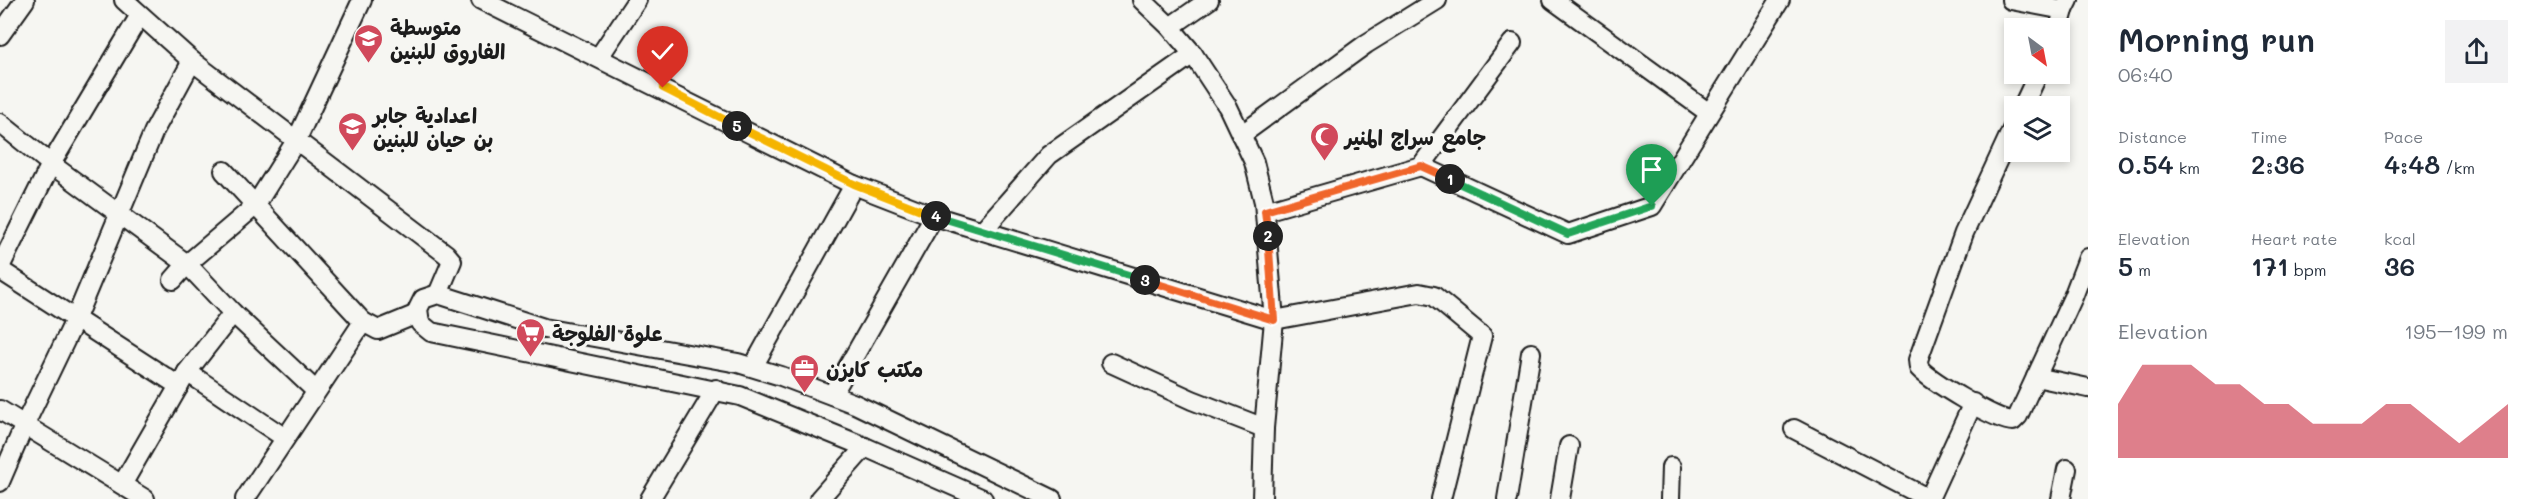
<!DOCTYPE html>
<meta charset="utf-8">
<style>
body{margin:0;font-family:Mali,"Playpen Sans Arabic",sans-serif;background:#f2f2f3;color:#1f2937;height:100vh;display:flex;flex-direction:column;font-size:22px;white-space:nowrap}
*{box-sizing:border-box;margin:0}
p{font-size:20px;color:#747a83}
.icon{flex:none;width:33px;height:33px;fill:none;stroke:currentColor;stroke-width:2;stroke-linecap:round;stroke-linejoin:round}
.map{position:relative;flex:1;overflow:hidden}
.details{display:flex;flex-direction:column;background:#fff;width:450px}
.details>*{flex:none}
.needle{width:39px;rotate:148deg}
.tools{position:absolute;left:2004px;top:18px;display:grid;gap:12px}
.tools a{display:grid;place-items:center;width:66px;height:66px;border-radius:0px;background:#fff;box-shadow:0 3px 9px #0003;font-size:30px}
.pin{position:absolute;display:grid;place-items:center;width:51px;height:51px;color:#fff;margin:-62px -26px;border-radius:50% 50% 50% 0;rotate:-45deg;box-shadow:0 0 6px #0007}
.pin .icon{rotate:45deg}
.km{position:absolute;width:30px;height:30px;margin:-15px;border-radius:50%;background:#222;color:#fff;font-size:16px;line-height:30px;text-align:center}
.round{display:grid;place-items:center;flex:none;width:63px;height:63px;border-radius:0px;background:#f2f2f3}
.head{display:flex;align-items:center;justify-content:space-between;height:102px;padding:0 30px}
h1{font-size:33px;font-weight:600;line-height:45px}
.stats{display:grid;grid-template-columns:repeat(3,1fr);gap:9px;height:102px;padding:6px 30px}
.stats div{display:grid;align-content:center}
.stats b{font-size:26px;font-weight:600}
.stats small{font-size:16px;font-weight:400}
.stats p{font-size:16px}
.chart{height:168px;padding:12px 30px}
.chart p{display:flex;justify-content:space-between}
.chart svg{width:100%;height:108px;margin-top:6px;fill:#d1495b;opacity:.7}
main{display:flex;flex:1;min-height:0}
.map>svg:first-child{display:block}
.lines{fill:none;stroke-linecap:round;stroke-linejoin:round}
.minor-casing{stroke:#1c1c1c;stroke-width:22}
.minor{stroke:#f6f6f2;stroke-width:18}
.split-1-casing{stroke:#fff;stroke-width:12}
.split-2-casing{stroke:#fff;stroke-width:12}
.split-3-casing{stroke:#fff;stroke-width:12}
.split-4-casing{stroke:#fff;stroke-width:12}
.split-5-casing{stroke:#fff;stroke-width:12}
.split-6-casing{stroke:#fff;stroke-width:12}
.split-1{stroke:#22a559;stroke-width:8}
.split-2{stroke:#f0652b;stroke-width:8}
.split-3{stroke:#f0652b;stroke-width:8}
.split-4{stroke:#22a559;stroke-width:8}
.split-5{stroke:#f5b400;stroke-width:8}
.split-6{stroke:#f5b400;stroke-width:8}
.labels{text-anchor:middle;dominant-baseline:central;stroke-width:6;stroke-linejoin:round;paint-order:stroke}
.poi-label{font-size:21px;font-weight:bold;fill:#1c1c1c;stroke:#f6f6f2;text-anchor:start}
</style>
<main>
<div class="map">
<svg width="2088" height="499" viewBox="0 0 2088 499">
<rect width="100%" height="100%" fill="#f6f6f2"/>
<filter id="ink" filterUnits="userSpaceOnUse"><feTurbulence type="fractalNoise" baseFrequency=".0167" numOctaves="2"/><feDisplacementMap in="SourceGraphic" scale="12" xChannelSelector="R" yChannelSelector="G"/><feConvolveMatrix kernelMatrix="1 2 1 2 8 2 1 2 1" color-interpolation-filters="sRGB"/></filter>
<g filter="url(#ink)">
<g class="lines">
<defs>
<g id="minor">
<polyline points="124,0 192,61 446,254 452,261 438,294"/>
<polyline points="481,0 854,185 934,216 1274,320 1419,293 1434,296 1482,336 1441,499"/>
<polyline points="1142,0 1170,27 1193,54 1228,107 1254,162 1264,202 1274,320 1264,428 1262,499"/>
<polyline points="1553,0 1709,113"/>
<polyline points="2011,0 2064,10 2069,0"/>
<polyline points="1170,27 1209,0"/>
<polyline points="2059,28 2064,10"/>
<polyline points="0,35 25,0"/>
<polyline points="599,57 637,0"/>
<polyline points="2023,106 2038,74"/>
<polyline points="0,123 51,164 187,264 233,313 316,391"/>
<path d="M2014,125l-50,108 -46,127 1,8c12,13 77,53 94,53l5,-5 55,-119 15,-39"/>
<polyline points="1241,135 1366,44 1437,0"/>
<polyline points="1421,166 1568,234 1652,206 1780,0"/>
<polyline points="224,171 363,322"/>
<polyline points="1265,211 1421,166 1512,43"/>
<polyline points="983,230 1049,155 1193,54"/>
<polyline points="0,267 51,164 140,15"/>
<polyline points="0,270 179,386"/>
<polyline points="173,280 187,264 255,206 297,139 362,0"/>
<polyline points="1111,363 1192,400 1264,428"/>
<polyline points="753,367 854,185"/>
<polyline points="187,372 285,438"/>
<polyline points="2036,377 2088,388"/>
<polyline points="832,395 934,216"/>
<polyline points="0,410 145,499"/>
<polyline points="1794,429 1929,499"/>
<polyline points="0,482 25,424 75,320 154,131 192,61"/>
<polyline points="123,483 187,372 233,313"/>
<polyline points="245,499 363,322 378,330 417,314"/>
<polyline points="650,499 716,389"/>
<polyline points="819,499 865,447"/>
<polyline points="983,499 865,447 740,396 431,332 420,323 418,309 423,299 438,294 544,328 738,363 781,376 855,404 1052,499"/>
<polyline points="1507,499 1531,353"/>
<polyline points="1560,499 1569,446"/>
<polyline points="1670,499 1671,467"/>
<polyline points="1929,499 1973,403"/>
<polyline points="2061,499 2067,469"/>
</g>
</defs>
<use href="#minor" class="minor-casing"/>
<use href="#minor" class="minor"/>
</g>
</g>
<g class="lines" filter="url(#ink)">
<defs>
<polyline id="split-1" points="1450,179 1568,234 1652,206"/>
<polyline id="split-2" points="1268,236 1265,211 1421,166 1450,179"/>
<polyline id="split-3" points="1145,280 1274,320 1268,236"/>
<polyline id="split-4" points="936,216 1145,280"/>
<polyline id="split-5" points="737,126 854,184 936,216"/>
<polyline id="split-6" points="663,88 737,126"/>
</defs>
<use href="#split-1" class="split-1-casing"/>
<use href="#split-2" class="split-2-casing"/>
<use href="#split-3" class="split-3-casing"/>
<use href="#split-4" class="split-4-casing"/>
<use href="#split-5" class="split-5-casing"/>
<use href="#split-6" class="split-6-casing"/>
<use href="#split-1" class="split-1"/>
<use href="#split-2" class="split-2"/>
<use href="#split-3" class="split-3"/>
<use href="#split-4" class="split-4"/>
<use href="#split-5" class="split-5"/>
<use href="#split-6" class="split-6"/>
</g>
<defs>
<symbol id="school-pin" viewBox="-11 -11 22 30"><path d="M0 17L-7.5 6A9.5 9.5 0 1 1 7.5 6Z" fill="#d1495b" stroke="#f6f6f2"/><path d="M0-5L7-2L0 1L-7-2ZM-4 1L0 2.5L4 1V4Q0 6-4 4Z" fill="#fff"/></symbol>
<symbol id="mosque-pin" viewBox="-11 -11 22 30"><path d="M0 17L-7.5 6A9.5 9.5 0 1 1 7.5 6Z" fill="#d1495b" stroke="#f6f6f2"/><path d="M3.5-4.9A6 6 0 1 0 3.5 4.9A5 5 0 1 1 3.5-4.9Z" fill="#fff"/></symbol>
<symbol id="supermarket-pin" viewBox="-11 -11 22 30"><path d="M0 17L-7.5 6A9.5 9.5 0 1 1 7.5 6Z" fill="#d1495b" stroke="#f6f6f2"/><path d="M-6-5.5h2.5l.6 2H6L4.5 2H-2.5L-4.4-4H-6ZM-1.5 3.2a1.3 1.3 0 1 0 .1 0ZM3 3.2a1.3 1.3 0 1 0 .1 0Z" fill="#fff"/></symbol>
<symbol id="office-pin" viewBox="-11 -11 22 30"><path d="M0 17L-7.5 6A9.5 9.5 0 1 1 7.5 6Z" fill="#d1495b" stroke="#f6f6f2"/><path d="M-6-3h4V-5.5h4V-3h4V5H-6ZM-1-4.5V-3h2v-1.5ZM-6 0V1H6V0Z" fill="#fff"/></symbol>
</defs>
<g fill-rule="evenodd">
<use href="#school-pin" x="352" y="22" width="33" height="45"/>
<use href="#school-pin" x="336" y="110" width="33" height="45"/>
<use href="#mosque-pin" x="1308" y="120" width="33" height="45"/>
<use href="#supermarket-pin" x="514" y="316" width="33" height="45"/>
<use href="#office-pin" x="788" y="352" width="33" height="45"/>
</g>
<g class="labels">
<g class="poi-label">
<text x="390" y="26">متوسطة<tspan x="390" dy="24">الفاروق للبنين</tspan></text>
<text x="373" y="114">اعدادية جابر<tspan x="373" dy="24">بن حيان للبنين</tspan></text>
<text x="1345" y="136">جامع سراج المنير</text>
<text x="552" y="332">علوة الفلوجة</text>
<text x="826" y="368">مكتب كايزن</text>
</g>
</g>
</svg>
<div class="tools">
<a><svg class="needle" viewBox="-14 -14 28 28"><path d="M0-13l5 13h-10z" fill="#e53935"/><path d="M0 13l5-13h-10z" fill="#747a83"/></svg></a>
<a><svg class="icon" aria-label="layers" viewBox="0 0 24 24"><path d="M12 4l9 5-9 5-9-5zM3 14l9 5 9-5"/></svg></a>
</div>
<div class="pin" style="left:1652px;top:206px;background:#1e9e55"><svg class="icon" aria-label="arrive" viewBox="0 0 24 24"><path d="M6 21V4h12l-3 4 3 4H6"/></svg></div>
<div class="pin" style="left:663px;top:88px;background:#d93025"><svg class="icon" aria-label="check" viewBox="0 0 24 24"><path d="M5 12l5 5 9-10"/></svg></div>
<b class="km" style="left:1450px;top:179px">1</b>
<b class="km" style="left:1268px;top:236px">2</b>
<b class="km" style="left:1145px;top:280px">3</b>
<b class="km" style="left:936px;top:216px">4</b>
<b class="km" style="left:737px;top:126px">5</b>
</div>
<section class="details">
<div class="head"><div><h1>Morning run</h1><p>06:40</p></div><a class="round"><svg class="icon" aria-label="share" viewBox="0 0 24 24"><path d="M12 15V3M7 8l5-5 5 5M5 13v7h14v-7"/></svg></a></div>
<div class="stats">
<div><p>Distance</p><b>0.54<small> km</small></b></div>
<div><p>Time</p><b>2:36</b></div>
<div><p>Pace</p><b>4:48<small> /km</small></b></div>
</div>
<div class="stats">
<div><p>Elevation</p><b>5<small> m</small></b></div>
<div><p>Heart rate</p><b>171<small> bpm</small></b></div>
<div><p>kcal</p><b>36</b></div>
</div>
<div class="chart"><p><span>Elevation</span>195–199 m</p>
<svg viewBox="0 0 160 44" preserveAspectRatio="none"><path d="M0 44V22L10 6L20 6L30 6L40 14L50 14L60 22L70 22L80 30L90 30L100 30L110 22L120 22L130 30L140 38L150 30L160 22V44z"/></svg>
</div>
</section>
</main>
